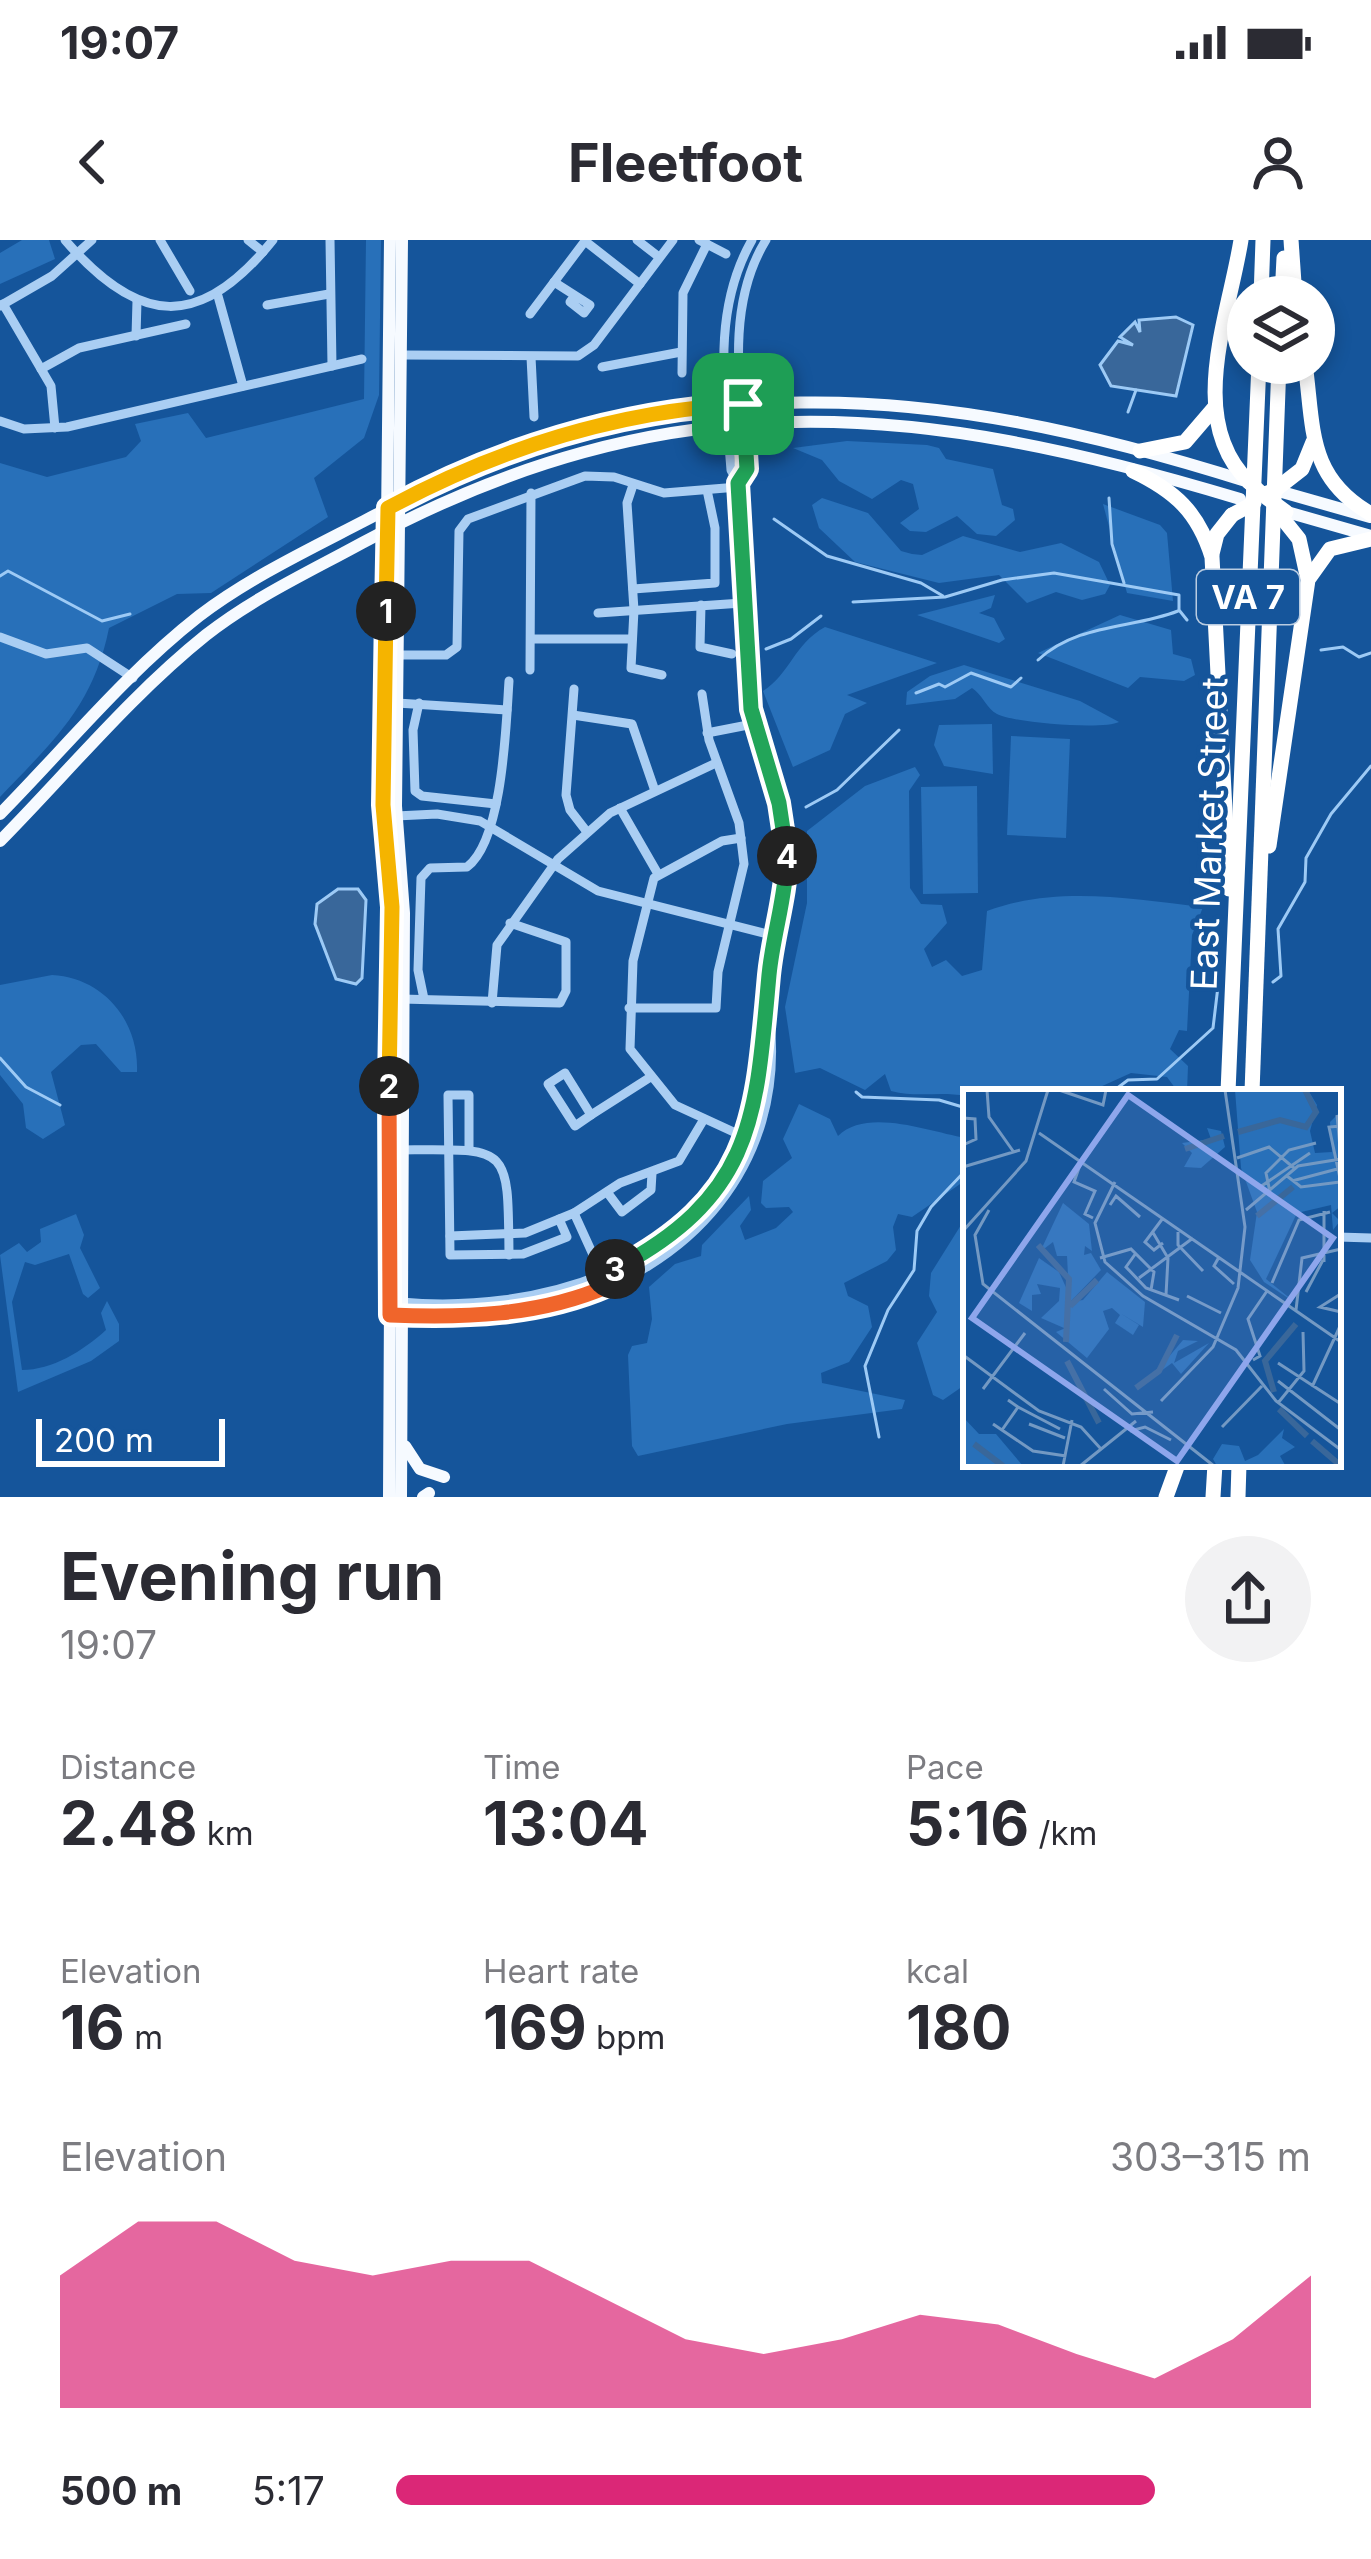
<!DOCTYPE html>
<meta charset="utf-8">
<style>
body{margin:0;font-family:Inter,sans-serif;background:#f2f2f3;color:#2b2b33;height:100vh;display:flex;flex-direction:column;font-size:45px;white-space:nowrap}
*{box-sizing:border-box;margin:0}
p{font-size:39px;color:#7c7c81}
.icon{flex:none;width:66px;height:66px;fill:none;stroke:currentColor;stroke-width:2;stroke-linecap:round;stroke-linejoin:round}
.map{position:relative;height:1257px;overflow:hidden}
.drawer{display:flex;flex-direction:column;background:#fff;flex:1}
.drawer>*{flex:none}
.controls{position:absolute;left:1227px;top:36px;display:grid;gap:24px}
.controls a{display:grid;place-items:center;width:108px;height:108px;border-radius:50%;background:#fff;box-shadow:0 6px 18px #0003;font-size:60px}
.scale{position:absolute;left:36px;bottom:30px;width:189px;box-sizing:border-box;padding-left:12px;border:6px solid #fff;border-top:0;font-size:33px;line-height:42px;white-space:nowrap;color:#fff;-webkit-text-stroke:9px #15559b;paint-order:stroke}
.pin{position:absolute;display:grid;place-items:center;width:102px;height:102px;color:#fff;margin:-51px;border-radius:24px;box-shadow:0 6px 18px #0006}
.km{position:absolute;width:60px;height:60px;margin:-30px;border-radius:50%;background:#222;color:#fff;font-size:33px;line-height:60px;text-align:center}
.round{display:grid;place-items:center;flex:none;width:126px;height:126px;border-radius:63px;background:#f2f2f3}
.headline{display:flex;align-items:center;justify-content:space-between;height:204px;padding:0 60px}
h1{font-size:66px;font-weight:700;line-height:90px}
.stats{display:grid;grid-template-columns:repeat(3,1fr);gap:18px;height:204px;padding:12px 60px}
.stats div{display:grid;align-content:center}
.stats b{font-size:60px;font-weight:700}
.stats small{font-size:33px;font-weight:400}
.stats p{font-size:33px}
.chart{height:336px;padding:24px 60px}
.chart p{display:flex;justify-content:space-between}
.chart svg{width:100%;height:216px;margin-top:12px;fill:#db2777;opacity:.7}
ul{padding:0 60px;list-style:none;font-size:39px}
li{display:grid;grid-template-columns:192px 144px 1fr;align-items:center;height:90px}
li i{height:30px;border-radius:15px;background:#db2777}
.status{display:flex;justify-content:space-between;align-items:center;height:84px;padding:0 60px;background:#fff;direction:ltr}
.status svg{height:33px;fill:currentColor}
header{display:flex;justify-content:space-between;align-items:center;height:156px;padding:0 60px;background:#fff;font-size:54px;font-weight:700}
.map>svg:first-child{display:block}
.green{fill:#2870b9}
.water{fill:#39679a;stroke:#9dcaf5;stroke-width:3}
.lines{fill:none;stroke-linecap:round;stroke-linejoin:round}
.stream{stroke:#9dcaf5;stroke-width:3}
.minor{stroke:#aacef3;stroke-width:9}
.major{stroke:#f6faff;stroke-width:12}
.highway{stroke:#fff;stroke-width:15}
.highway-bridge{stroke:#fff;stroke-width:15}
.split-1-casing{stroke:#fff;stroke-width:24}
.split-2-casing{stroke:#fff;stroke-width:24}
.split-3-casing{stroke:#fff;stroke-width:24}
.split-4-casing{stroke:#fff;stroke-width:24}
.split-5-casing{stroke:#fff;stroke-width:24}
.split-1{stroke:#f5b400;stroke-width:15}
.split-2{stroke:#f5b400;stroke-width:15}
.split-3{stroke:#f0652b;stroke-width:15}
.split-4{stroke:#22a559;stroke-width:15}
.split-5{stroke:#22a559;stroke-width:15}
.labels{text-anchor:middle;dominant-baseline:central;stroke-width:9;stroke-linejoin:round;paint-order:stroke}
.shield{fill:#15559b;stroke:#b9cce1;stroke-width:3}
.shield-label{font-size:33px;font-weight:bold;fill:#fff}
.street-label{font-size:36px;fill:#fff;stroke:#15559b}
.inset-river{fill:none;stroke:#39679a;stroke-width:6}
.inset-road{fill:none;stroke:#7399c3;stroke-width:3}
.view{fill:#8ea6ec;fill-opacity:0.15;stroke:#8ea6ec;stroke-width:6}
.inset-edge{fill:none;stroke:#fff;stroke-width:6}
</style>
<div class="status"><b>19:07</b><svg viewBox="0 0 49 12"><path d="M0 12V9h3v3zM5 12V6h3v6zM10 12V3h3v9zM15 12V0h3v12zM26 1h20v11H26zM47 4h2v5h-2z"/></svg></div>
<header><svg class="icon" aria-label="back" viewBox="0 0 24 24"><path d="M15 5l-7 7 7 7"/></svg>Fleetfoot<svg class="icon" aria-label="person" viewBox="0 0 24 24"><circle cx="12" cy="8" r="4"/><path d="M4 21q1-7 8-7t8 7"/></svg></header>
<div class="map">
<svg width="1371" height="1257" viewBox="0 0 1371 1257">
<rect width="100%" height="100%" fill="#15559b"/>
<g class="green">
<polygon points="22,0 49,0 55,19 0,44 0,13"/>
<path d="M366,0h15l-2,155 -15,43 -50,40 14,39 -117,76 -34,1 -68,34c-16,79 -56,113 -109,169v-334l47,14 79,-20 15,-16 -6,-17 53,-11 18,25 158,-39z"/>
<polygon points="847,201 927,205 939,208 946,219 993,229 1002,265 1013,269 1015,280 996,296 977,294 957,276 926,292 910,291 900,283 919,269 913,244 901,240 872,259 839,241 822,220 793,208"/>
<polygon points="822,258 868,273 901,311 912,314 922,315 963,296 1020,312 1061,303 1099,322 1110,345 1105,354 1082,360 1056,352 1027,363 999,335 939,343 855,322 819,288 812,265"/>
<polygon points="1103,264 1160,285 1167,293 1173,361 1127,353"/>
<polygon points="995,355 991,368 979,373 994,378 1005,399 999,403 917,375"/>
<polygon points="1120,375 1171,390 1173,414 1191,419 1195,435 1184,441 1140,437 1128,448 1038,413"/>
<path d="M825,387l112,36 -90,32 20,8 -22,11 -15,36 -37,17 -30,-76c27,-17 31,-47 62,-64z"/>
<path d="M964,425l116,36 39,21c-15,8 -105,1 -122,-8 -10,-5 -15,-20 -25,-26l-17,11 -49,6 1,-13 23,-16z"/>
<polygon points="992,484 993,534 944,526 934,505 939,485"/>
<polygon points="1011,496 1070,499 1066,598 1007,595"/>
<path d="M915,527l5,8 -11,16 1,97 11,16 21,1 5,18 -23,26 8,18 14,-7 16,16 20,-6 5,-59c71,-26 143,-12 216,-4l-11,28 -5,96 -8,-1 -9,19 18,17 -1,26h-9l-11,-15 -36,-4 -42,19 -115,-2 -8,6c-27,-5 -48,2 -75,-5l-6,-17 -20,16 -45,-22 -25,5 -10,-66 22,-104v-72l58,-45z"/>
<polygon points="977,546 978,653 923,654 921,547"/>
<path d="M52,735c52,3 87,46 85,97h-16l-25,-28 -15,1 -30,27 14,53 -22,14 -17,-11 -3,-24 -23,-29v-90z"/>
<path d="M799,864l31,15 8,17c29,-29 92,-4 128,2v42l-54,37 -14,-3 -5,13 3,23 -9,11 -43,22 4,13 20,10 4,21 -23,35 -28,11 1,10 83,17 -3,9 -115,15 -149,32 -6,-10 -4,-91 4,-9 15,-3 5,-24 -3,-32 26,-23 26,-8 1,-11 47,-49 2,14 -11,16 5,14 31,-12 17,-16 -4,-5 -23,1 -5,-5 2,-22 29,-23 -9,-19z"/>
<path d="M76,974l8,21 -4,13 20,40 -12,10 -5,-4 -14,-40 -34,11 -10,-3 -13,40 10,68c30,0 61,-19 84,-40l-5,-17 6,-12 12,23v17l-28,20 -73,31 -18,-137 19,-12 8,9 14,-10 -1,-13z"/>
<polygon points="966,977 966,1144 943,1160 933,1155 917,1103 937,1072 929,1056 931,1033"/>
</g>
<g class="water">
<polygon points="1176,77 1193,85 1176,156 1111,146 1100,125 1118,101 1133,105 1120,97 1135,82 1140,92 1139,80"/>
<polygon points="338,649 358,649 366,660 362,738 356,744 336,739 315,684 317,664"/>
</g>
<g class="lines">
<g class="stream">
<polyline points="1128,172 1136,150"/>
<polyline points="1109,258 1112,304 1124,343"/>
<polyline points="774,279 827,316 921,343 943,356"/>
<polyline points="0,336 8,331 102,381 130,374"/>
<polyline points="853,362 945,357 1002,340 1054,333 1179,355 1179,370 1187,380"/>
<polyline points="766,409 791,399 821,376"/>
<polyline points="1321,410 1343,407 1359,417 1371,413"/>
<path d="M1038,420c40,-37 94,-31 140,-49"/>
<polyline points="916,453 939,444 945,447 971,433 1011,447 1021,438"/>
<polyline points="806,567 837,550 899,490"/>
<polyline points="1273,742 1281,736 1278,689 1305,642 1306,618 1331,574 1371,526"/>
<polyline points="0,818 26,847 60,865"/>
<polyline points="856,852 862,857 939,860 966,868"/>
<polyline points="1112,852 1128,840 1157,839 1213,788 1219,738"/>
<polyline points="879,1197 865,1126 888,1070 914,1030 917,991 931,967 966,930"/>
</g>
<g class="minor">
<path d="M65,0c74,86 135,91 208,0"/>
<polyline points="160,0 190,51"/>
<polyline points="248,0 263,12"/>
<polyline points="330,0 332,126"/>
<polyline points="637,0 659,17"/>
<polyline points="699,0 726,14"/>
<polyline points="554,42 590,65 584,73 570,62 573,58"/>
<polyline points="218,56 243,146"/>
<polyline points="3,64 51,146 55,188"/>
<polyline points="267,65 329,54"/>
<polyline points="0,66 52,36 92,0"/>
<polyline points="530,74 585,1 640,44"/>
<polyline points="136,96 137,61"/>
<polyline points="401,115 578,116 594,105 673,0"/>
<polyline points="531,117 534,177"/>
<polyline points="602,127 681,112"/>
<polyline points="41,129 79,108 186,84"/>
<polyline points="682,133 683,53 707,4"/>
<polyline points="0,181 24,189 67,187 362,119"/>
<path d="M738,243l9,-14c-6,-76 -23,-161 19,-229"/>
<polyline points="633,245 627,263 634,370 631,428 662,435"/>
<polyline points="633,349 715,343 715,288 707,250"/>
<polyline points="701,365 700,407 732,414"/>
<polyline points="598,373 742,363"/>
<polyline points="0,397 46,414 87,408 133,438"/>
<polyline points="531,399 632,399"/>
<polyline points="397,415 446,415 457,407 459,291 468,279 585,236 614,237 664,253 738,247"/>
<polyline points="530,430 531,253"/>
<polyline points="574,449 566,555 570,570 587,592"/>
<polyline points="397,463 507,470"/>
<polyline points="419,463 413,490 415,551 422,556 496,564"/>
<polyline points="573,475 632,484 655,551"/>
<polyline points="707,493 753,484"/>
<polyline points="620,568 658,634"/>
<polyline points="396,576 437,574 480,581 598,651 775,696"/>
<polyline points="741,598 722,601 654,638 633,721 630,809 675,865 751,900"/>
<polyline points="401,759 560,763 566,751 566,702 510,683"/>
<path d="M424,759l-6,-29 3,-92 9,-10 37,-1c36,-27 39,-142 42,-186"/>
<polyline points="492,763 497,705 558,619 610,573 716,523"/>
<polyline points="629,768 716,768 718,732 744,624 739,583 709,500 702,454"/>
<polygon points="565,833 591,875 575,886 548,844"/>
<polyline points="591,875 649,838"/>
<polyline points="469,909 469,855 448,855 450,1015 523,1014 567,997 559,979"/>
<path d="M401,910c109,-1 107,-6 108,105"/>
<polyline points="607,952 622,972 651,950 652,933"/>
<polyline points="574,973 620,943 679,921 704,879"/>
<polyline points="450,996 525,993 574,973 605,1041"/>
<polyline points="1338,997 1371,998"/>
<path d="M401,1062c133,12 301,-33 349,-173 17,-49 14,-102 19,-153 4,-43 20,-83 18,-126 -3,-50 -29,-92 -36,-140 -11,-75 -9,-152 -13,-227l-7,-13c-6,-79 -20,-158 21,-230"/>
<path d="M399,1075c53,1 105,1 157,-11 135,-33 229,-141 214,-282"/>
</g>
<g class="major">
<polyline points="1275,250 1370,277"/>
<polyline points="1280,270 1371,296"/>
<path d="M0,574c65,-66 126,-141 199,-198 50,-38 109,-66 165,-95 306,-162 563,-141 885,-39"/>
<path d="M0,601c67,-68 131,-146 206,-206 47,-37 103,-63 156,-92 308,-166 553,-142 878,-44"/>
<polyline points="405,1206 420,1229 444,1237"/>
<polyline points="389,1257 392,667 384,565 390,0"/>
<polyline points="401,1257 404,673 396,566 402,0"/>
<polyline points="423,1257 429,1253"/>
</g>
<g class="highway">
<path d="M1241,0c-12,76 -56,180 8,242"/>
<polyline points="1291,0 1295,57"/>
<polyline points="1261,57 1263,0"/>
<polyline points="1282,57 1284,18"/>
<path d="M1305,123c9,66 2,114 66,151"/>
<polyline points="1140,211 1185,202 1215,167"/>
<path d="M1133,231c42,20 65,41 79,86l17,332"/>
<polyline points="1275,250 1302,229 1313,202"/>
<polyline points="1212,314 1217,294 1232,275"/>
<polyline points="1310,337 1330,309 1371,299"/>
<polyline points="1269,606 1308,340 1299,299 1275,269"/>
<polyline points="1228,852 1259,123"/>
<polyline points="1252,852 1279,123"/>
<polyline points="1166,1257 1178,1224"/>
<polyline points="1213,1257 1215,1224"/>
<polyline points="1238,1257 1239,1224"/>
</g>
<g class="highway-bridge">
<polyline points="1249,242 1263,255 1275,250"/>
<polyline points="1267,258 1286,272"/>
<polyline points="1232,275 1254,263"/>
</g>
</g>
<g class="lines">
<defs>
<path id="split-1" d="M386,371l2,-103c109,-59 230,-97 355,-104"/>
<polyline id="split-2" points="386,371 383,565 392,667 389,846"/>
<path id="split-3" d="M389,846l1,229c74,3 149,1 218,-29l-6,-10 13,-7"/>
<path id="split-4" d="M615,1029c140,-74 141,-152 154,-294 4,-41 17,-78 18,-119"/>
<polyline id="split-5" points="743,164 747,229 738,243 751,469 779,563 787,616"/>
</defs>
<use href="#split-1" class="split-1-casing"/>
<use href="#split-2" class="split-2-casing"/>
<use href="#split-3" class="split-3-casing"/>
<use href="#split-4" class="split-4-casing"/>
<use href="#split-5" class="split-5-casing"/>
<use href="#split-1" class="split-1"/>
<use href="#split-2" class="split-2"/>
<use href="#split-3" class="split-3"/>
<use href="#split-4" class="split-4"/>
<use href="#split-5" class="split-5"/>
</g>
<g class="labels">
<rect class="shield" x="1197" y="330" width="102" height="54" rx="9"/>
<g class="shield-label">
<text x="1248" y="357">VA 7</text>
</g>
<g class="street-label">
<text transform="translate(1209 594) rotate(-88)">East Market Street</text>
</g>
</g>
<g transform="translate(963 849)">
<rect width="378" height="378" fill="#15559b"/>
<path d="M272,1h73l9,15 -7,26 5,22 17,-1 -2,-30 11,-11v95l-9,7 8,8 -7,9 -2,-25 -34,8 -31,66 31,25 -33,-22 -14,-22 7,-48 -16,-44zM244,39l14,3 4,16 -24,21 -17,-1 8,-14 -10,-10 29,-4zM100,114l26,21 3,27 -7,-5 -1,9 7,-2 10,17 -31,32 13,-2 24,-28 38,30 -2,25 -23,-14 19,12 -6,10 -18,-12 5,-8 -8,-7 -9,3 6,18 -22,29 -31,-26 12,-5v-18l-4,19 -23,-10 18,-17 1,-13 -23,-4 4,10 -9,1v16l-13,-8 20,-45 20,14 10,22 -2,-38h-10l-4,-14 -13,10zM220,251l15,1 -20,10 -4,12 35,-20 -28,31 -9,-11 -22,16zM0,328l16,17h17l27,32h-60zM321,340l-2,9 13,9 -15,9 5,9 -68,1 -4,-7 9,-15 17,2 6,15 13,-6z" fill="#2870b9"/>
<path class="inset-river" d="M275,43l42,-12 26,7 10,-15 -11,-22M222,60l39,-13M294,127l36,-29M75,156l31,34 -3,63M107,217l27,-26M104,272l32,62M173,299l23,-17 18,-36M311,303l-9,-31 31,-37M316,320l28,27M349,352l29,25M11,355l29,22"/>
<path class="inset-road" d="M24,1l2,27 24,34M96,1l44,15 3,-15M374,26l4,44M0,29l12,1 1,20 -13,6M378,37l-12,1 12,56M76,44l302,209M274,69l32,-11 25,21M117,76l-6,17 21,9 -10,23 8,4M0,78l57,-17M324,87l14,11 39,-5M329,92l49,-13M152,93l-20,41 10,39 38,34 93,54 40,51 65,49M297,98l50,-34M307,103l-4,-19 23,-23 27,-7M147,116l6,-9 24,21M26,121l-14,25 8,49 231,182M283,121l52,-44 43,-7M361,122v51M200,129l-18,24 9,8 9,-7M0,142l63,-70 22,-71M189,142l16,27 -2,37M215,143v13l25,26M378,151v79M173,164l-10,14 20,21 33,12M256,168l-5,9 20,18M137,169l31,-9 23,23 -3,18M176,189l54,-40M309,194l27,-63 31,-8M343,203l17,-32M376,206l-19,12 21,5M224,207l34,17M333,221l6,-52 39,-9M0,266l76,56 42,16 20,22M290,271l7,-4 -12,-37 19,-28M315,274l63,41M315,292l63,49M349,298l29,-63M20,300l42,-56M141,300l28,25 21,-2M198,312l52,-54 25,-59 7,-61 -20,-137M315,314l26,-32 -1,-39M55,318l42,22M30,335l40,27 33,5M66,335l36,14M259,338l40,-41M39,341l16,-23 -10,-7M167,342l15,-4 26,13M100,377l9,-46M117,377l56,-45"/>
<path class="view" d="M165,6l205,143 -156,223 -205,-143z"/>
<rect width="378" height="378" class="inset-edge"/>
</g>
</svg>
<div class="controls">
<a><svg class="icon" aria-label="layers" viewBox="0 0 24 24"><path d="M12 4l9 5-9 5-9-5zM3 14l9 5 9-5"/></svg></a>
</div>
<div class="scale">200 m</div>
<div class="pin" style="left:743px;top:164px;background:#1e9e55"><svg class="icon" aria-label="arrive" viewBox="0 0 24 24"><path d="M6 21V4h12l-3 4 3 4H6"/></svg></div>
<b class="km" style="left:386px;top:371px">1</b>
<b class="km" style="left:389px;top:846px">2</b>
<b class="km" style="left:615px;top:1029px">3</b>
<b class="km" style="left:787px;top:616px">4</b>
</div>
<section class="drawer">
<div class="headline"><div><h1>Evening run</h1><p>19:07</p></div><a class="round"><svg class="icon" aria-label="share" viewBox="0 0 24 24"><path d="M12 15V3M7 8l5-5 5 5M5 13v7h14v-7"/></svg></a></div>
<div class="stats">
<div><p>Distance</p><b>2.48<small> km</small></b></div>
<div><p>Time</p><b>13:04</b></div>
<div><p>Pace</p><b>5:16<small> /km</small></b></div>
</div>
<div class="stats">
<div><p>Elevation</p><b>16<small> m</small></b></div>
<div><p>Heart rate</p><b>169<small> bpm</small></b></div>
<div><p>kcal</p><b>180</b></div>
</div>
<div class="chart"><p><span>Elevation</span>303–315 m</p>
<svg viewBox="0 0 160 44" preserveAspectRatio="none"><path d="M0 44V17L10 6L20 6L30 14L40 17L50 14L60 14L70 22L80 30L90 33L100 30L110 25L120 27L130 33L140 38L150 30L160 17V44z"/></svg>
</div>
<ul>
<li><b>500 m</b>5:17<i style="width:83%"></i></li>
</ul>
</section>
